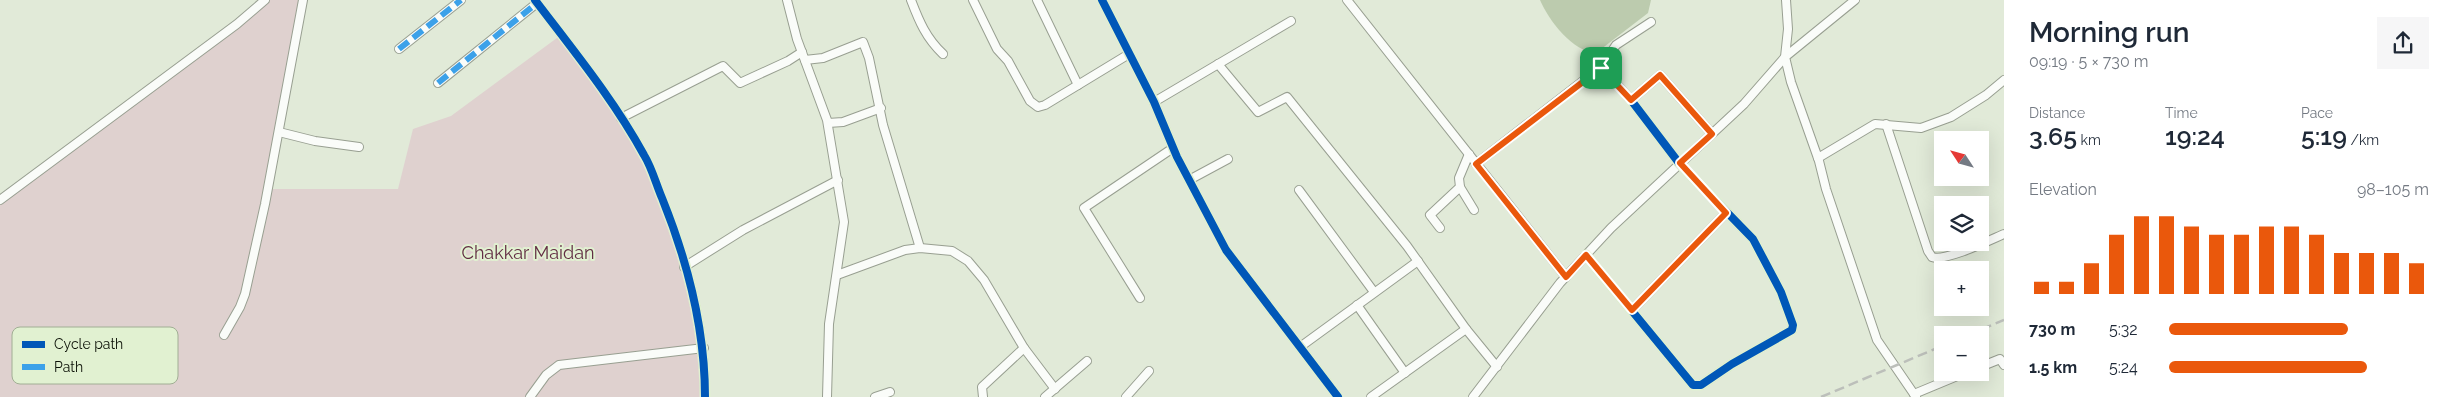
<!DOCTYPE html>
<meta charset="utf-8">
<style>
body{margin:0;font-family:Raleway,sans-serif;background:#f6f6f7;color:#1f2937;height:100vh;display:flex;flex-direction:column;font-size:19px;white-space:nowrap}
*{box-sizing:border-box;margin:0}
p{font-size:16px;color:#747a83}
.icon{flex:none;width:28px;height:28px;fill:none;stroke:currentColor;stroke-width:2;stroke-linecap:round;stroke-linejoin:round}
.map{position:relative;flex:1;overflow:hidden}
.details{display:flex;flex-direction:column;background:#fff;width:450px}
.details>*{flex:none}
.needle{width:32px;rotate:306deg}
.buttons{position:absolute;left:1934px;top:131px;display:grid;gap:10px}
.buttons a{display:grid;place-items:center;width:55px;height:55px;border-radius:0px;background:#fff;box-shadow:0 5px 20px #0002;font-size:25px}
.pin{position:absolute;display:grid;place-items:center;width:42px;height:42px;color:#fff;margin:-21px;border-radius:10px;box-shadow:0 2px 8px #0006}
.round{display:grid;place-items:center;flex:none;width:52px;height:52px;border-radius:0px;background:#f6f6f7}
.overview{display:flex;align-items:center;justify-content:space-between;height:85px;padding:0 25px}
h1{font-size:28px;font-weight:600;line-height:38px}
.metrics{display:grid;grid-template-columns:repeat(3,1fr);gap:8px;height:85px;padding:5px 25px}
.metrics div{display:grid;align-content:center}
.metrics b{font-size:25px;font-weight:600}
.metrics small{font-size:14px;font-weight:400}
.metrics p{font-size:14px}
.chart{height:140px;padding:10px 25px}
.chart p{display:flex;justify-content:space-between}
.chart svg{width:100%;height:90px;margin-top:5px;stroke:#ea580c;stroke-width:6}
ul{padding:0 25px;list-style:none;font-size:16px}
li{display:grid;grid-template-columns:80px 60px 1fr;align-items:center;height:38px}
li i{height:12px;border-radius:6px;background:#ea580c}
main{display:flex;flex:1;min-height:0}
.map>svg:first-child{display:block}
.green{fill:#dfd1cf}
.water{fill:#bccbae}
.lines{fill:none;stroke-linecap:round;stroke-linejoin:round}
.street-casing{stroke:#989f91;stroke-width:10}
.street{stroke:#fafcf9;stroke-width:8}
.rail{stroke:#bcbfba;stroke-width:2.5;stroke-dasharray:10 5;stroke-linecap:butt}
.quiet{stroke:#3ca1e9;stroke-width:6;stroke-dasharray:12 6;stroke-linecap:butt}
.cycleway-casing{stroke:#e1f1d1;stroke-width:11}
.cycleway{stroke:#0057b8;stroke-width:8}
.route-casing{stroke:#fff;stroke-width:10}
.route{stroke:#ea580c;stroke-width:6}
.labels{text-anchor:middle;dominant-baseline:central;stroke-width:4;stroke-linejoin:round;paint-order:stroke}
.park-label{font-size:18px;fill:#622d43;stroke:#e1f1d1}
.key{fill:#e1f1d1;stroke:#a1ae94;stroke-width:1}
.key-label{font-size:14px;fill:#0c1107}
</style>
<main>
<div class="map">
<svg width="2004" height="397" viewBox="0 0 2004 397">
<rect width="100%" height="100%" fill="#e1ead8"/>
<polygon class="green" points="264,0 299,0 268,189 398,189 413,129 451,116 561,35 645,156 690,288 705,397 0,397 0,200"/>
<path class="water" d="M1540,0h111l-3,13 -52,40c-23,-1 -47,-32 -56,-53z"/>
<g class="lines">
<defs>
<g id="street">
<path d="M535,0c38,50 79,100 109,155 8,13 12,29 18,43 25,62 43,131 43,199"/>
<polyline points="787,0 797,39 827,120 844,222 829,324 827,397"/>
<path d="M911,0c8,21 15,38 32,54"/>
<polyline points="973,0 997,49 1008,61 1030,101 1038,107 1045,105 1129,54"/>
<polyline points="1037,0 1078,85"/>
<polyline points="1102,0 1154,102 1177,157 1226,250 1338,397"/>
<polyline points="1347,0 1566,277"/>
<polyline points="1855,0 1785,57 1791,82 1819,161 1826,189 1877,340 1916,397"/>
<polyline points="399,49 461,0"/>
<polyline points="805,60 823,58 863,42 869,58 883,125 920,248"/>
<polyline points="1218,64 1258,112 1287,97 1407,246 1466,329 1497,367"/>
<polyline points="1601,67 1631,100 1660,75 1712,134"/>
<polyline points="438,83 537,3"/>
<polyline points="1154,102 1291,21"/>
<polyline points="621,118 723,66 740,83 788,61 802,52"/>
<polyline points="828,123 843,122 881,108"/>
<path d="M1886,124l42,127 4,6c13,5 58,-17 72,-23"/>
<polyline points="279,132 315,141 359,147"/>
<polyline points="1818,158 1875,124 1921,128 1951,117 1986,95 2004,80"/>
<polyline points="1476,164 1601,67 1616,45 1651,22"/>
<polyline points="1189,180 1228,159"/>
<polyline points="1460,187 1474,210"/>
<polyline points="1299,190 1374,292"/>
<polyline points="0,200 237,24 265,0"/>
<polyline points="1440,228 1430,215 1460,187 1459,178 1469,154"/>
<polyline points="1586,255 1693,385 1701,385 1732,364 1792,330 1793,325 1781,292 1753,239 1679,163 1631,100"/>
<polyline points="684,267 743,230 838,180"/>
<polyline points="837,275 905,250 920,248 952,251 968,261 984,280 1024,348 1055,389"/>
<polyline points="1140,298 1084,208 1173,148"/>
<polyline points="1357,305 1405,373"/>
<polyline points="1632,310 1726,213"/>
<polyline points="224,335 240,307 245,294 265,204 303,0"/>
<polyline points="1300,347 1418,261"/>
<polyline points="1980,367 2000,359 2004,365"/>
<polyline points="1914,394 1967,372"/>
<polyline points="530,397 546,375 559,365 704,348"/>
<polyline points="875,397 890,392"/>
<polyline points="983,397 982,387 1024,348"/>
<polyline points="1045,397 1087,361"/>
<polyline points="1126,397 1149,371"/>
<polyline points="1371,397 1466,329"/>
<polyline points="1473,397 1560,283 1611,228 1744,104 1785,57 1788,29 1786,0"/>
</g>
</defs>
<use href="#street" class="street-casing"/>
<use href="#street" class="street"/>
<g class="rail">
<polyline points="1968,335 2004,320"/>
<polyline points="1821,397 1942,346"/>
</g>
<g class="quiet">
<polyline points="399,49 461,0"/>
<polyline points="438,83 537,3"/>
</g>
<defs>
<g id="cycleway">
<path d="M535,0c38,50 79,100 109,155 8,13 12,29 18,43 25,62 43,131 43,199"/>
<polyline points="1102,0 1154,102 1177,157 1226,250 1338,397"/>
<polyline points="1586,255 1693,385 1701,385 1732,364 1792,330 1793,325 1781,292 1753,239 1679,163 1631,100"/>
</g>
</defs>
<use href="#cycleway" class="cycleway-casing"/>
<use href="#cycleway" class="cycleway"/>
</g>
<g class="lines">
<defs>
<polygon id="route" points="1601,68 1631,100 1660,75 1712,134 1680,163 1726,213 1632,310 1586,255 1566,277 1476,164"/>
</defs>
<use href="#route" class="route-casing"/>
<use href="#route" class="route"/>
</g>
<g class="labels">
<g class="park-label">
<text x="528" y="252">Chakkar Maidan</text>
</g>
</g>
<rect x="12" y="327" width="166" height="57" rx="8" class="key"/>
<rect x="22" y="341" width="23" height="7" fill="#0057b8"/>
<rect x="22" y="364" width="23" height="6" fill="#3ca1e9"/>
<g class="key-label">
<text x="54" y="349">Cycle path</text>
<text x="54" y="372">Path</text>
</g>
</svg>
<div class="buttons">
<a><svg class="needle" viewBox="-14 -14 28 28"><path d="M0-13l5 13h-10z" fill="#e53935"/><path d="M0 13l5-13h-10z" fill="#747a83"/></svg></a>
<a><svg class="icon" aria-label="layers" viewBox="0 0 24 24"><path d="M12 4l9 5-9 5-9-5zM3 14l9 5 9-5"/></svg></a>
<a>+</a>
<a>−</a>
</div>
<div class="pin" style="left:1601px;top:68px;background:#1e9e55"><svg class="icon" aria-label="arrive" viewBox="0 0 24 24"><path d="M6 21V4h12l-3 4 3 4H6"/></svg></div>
</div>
<section class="details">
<div class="overview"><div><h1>Morning run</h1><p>09:19 · 5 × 730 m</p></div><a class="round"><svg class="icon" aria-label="share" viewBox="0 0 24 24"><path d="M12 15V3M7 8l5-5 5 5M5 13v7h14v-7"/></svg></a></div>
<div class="metrics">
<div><p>Distance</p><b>3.65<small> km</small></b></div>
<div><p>Time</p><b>19:24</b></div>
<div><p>Pace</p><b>5:19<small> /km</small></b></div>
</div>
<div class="chart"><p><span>Elevation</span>98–105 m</p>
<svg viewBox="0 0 160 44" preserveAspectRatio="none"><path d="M5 44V38M15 44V38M25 44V29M35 44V15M45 44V6M55 44V6M65 44V11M75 44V15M85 44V15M95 44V11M105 44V11M115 44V15M125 44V24M135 44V24M145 44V24M155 44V29"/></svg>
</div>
<ul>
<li><b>730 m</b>5:32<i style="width:69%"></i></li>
<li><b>1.5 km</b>5:24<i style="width:76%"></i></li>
</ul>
</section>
</main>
